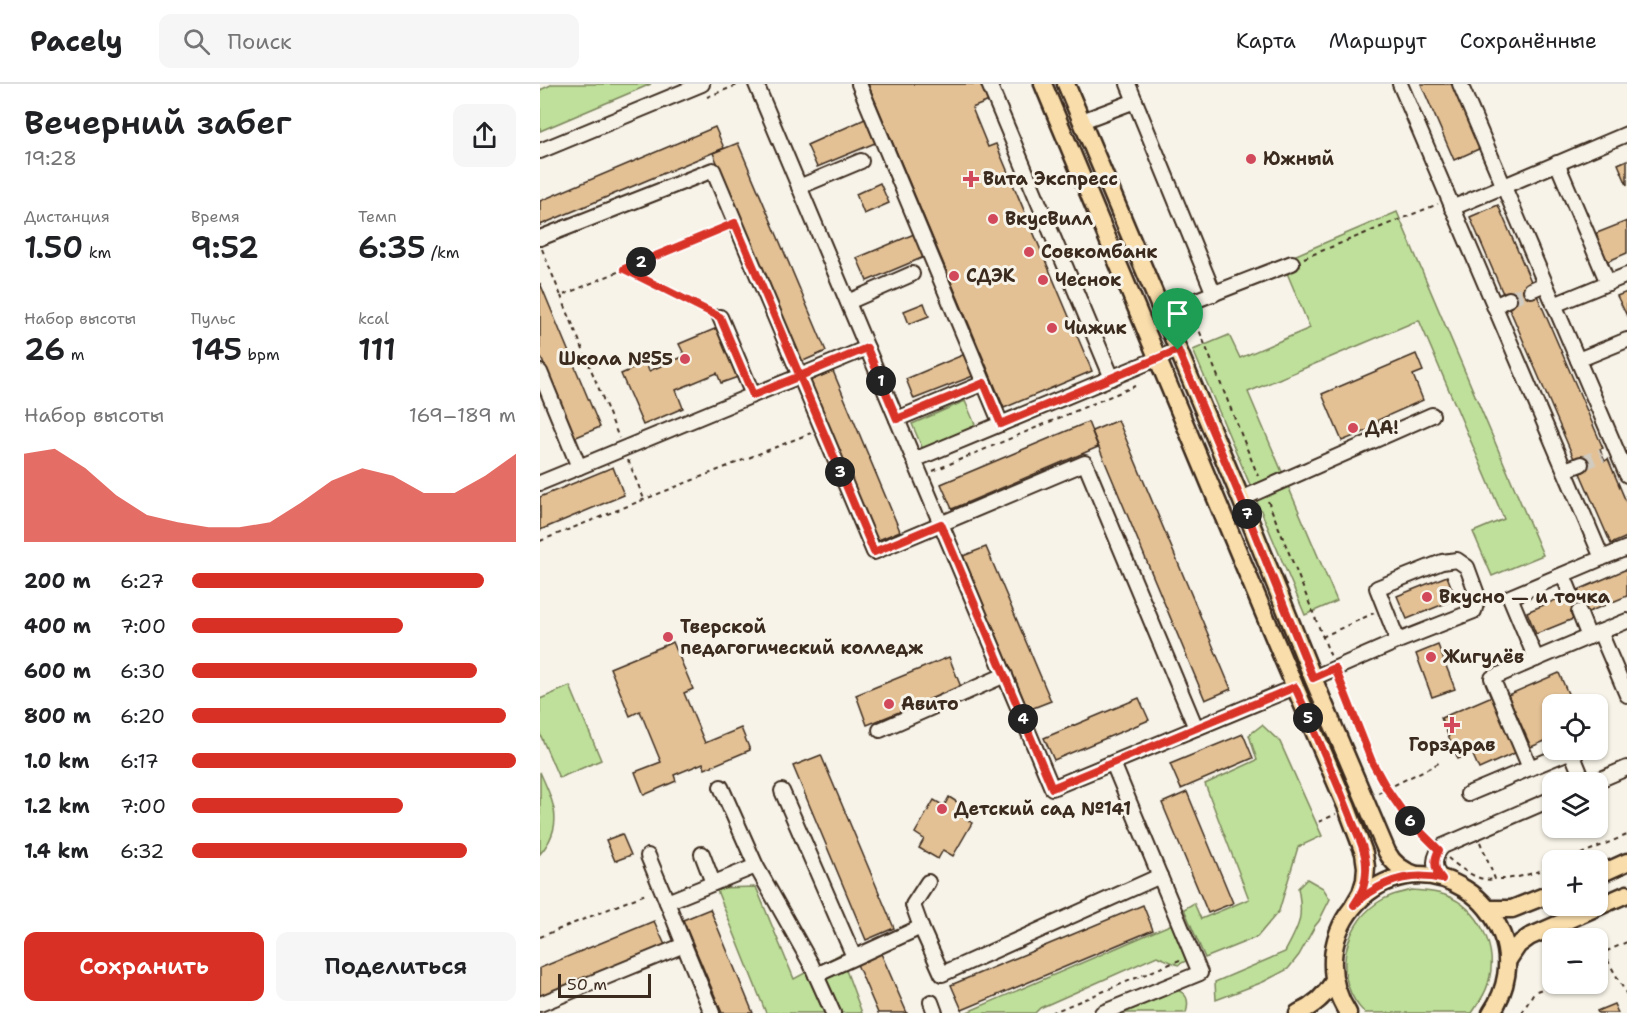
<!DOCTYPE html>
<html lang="ru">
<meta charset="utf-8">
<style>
body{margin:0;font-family:"Shantell Sans",sans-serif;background:#f6f6f6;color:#202124;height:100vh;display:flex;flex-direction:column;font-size:22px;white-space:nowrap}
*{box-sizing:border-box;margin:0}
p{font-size:20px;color:#757577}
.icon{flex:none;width:33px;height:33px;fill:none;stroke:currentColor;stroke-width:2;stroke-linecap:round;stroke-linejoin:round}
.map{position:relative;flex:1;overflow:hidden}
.panel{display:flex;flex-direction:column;background:#fff;width:540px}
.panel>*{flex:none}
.tools{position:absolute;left:1002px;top:610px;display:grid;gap:12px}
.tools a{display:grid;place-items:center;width:66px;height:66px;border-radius:12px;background:#fff;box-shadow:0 2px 4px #0004;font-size:30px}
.scale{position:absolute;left:18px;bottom:15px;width:93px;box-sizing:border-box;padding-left:6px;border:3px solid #3b2a1e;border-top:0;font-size:16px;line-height:21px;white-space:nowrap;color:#3b2a1e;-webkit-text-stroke:4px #f7f3e8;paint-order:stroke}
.pin{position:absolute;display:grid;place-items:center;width:51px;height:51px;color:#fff;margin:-62px -26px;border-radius:50% 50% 50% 0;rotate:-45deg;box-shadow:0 0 6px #0007}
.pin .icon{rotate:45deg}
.km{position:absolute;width:30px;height:30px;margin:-15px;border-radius:50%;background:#222;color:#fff;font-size:16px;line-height:30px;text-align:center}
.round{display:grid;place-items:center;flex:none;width:63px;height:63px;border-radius:12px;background:#f6f6f6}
.headline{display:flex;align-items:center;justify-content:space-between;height:102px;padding:0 24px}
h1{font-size:33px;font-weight:600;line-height:45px}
.stats{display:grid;grid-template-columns:repeat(3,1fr);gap:9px;height:102px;padding:6px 24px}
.stats div{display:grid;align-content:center}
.stats b{font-size:30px;font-weight:600}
.stats small{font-size:16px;font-weight:400}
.stats p{font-size:16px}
.chart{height:168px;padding:12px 24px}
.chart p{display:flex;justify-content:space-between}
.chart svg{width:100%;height:108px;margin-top:6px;fill:#d93025;opacity:.7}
.cta{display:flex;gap:12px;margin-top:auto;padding:12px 24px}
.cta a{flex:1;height:69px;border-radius:12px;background:#d93025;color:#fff;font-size:24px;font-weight:600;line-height:69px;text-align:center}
.cta a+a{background:#f6f6f6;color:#202124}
ul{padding:0 24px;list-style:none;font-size:20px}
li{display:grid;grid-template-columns:96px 72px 1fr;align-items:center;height:45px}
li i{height:15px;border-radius:8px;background:#d93025}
header{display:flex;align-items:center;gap:36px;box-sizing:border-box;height:84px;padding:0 30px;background:#fff;border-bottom:2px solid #e0e0e0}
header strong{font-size:28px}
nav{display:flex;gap:33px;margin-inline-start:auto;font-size:21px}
.search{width:420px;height:54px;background:#f6f6f6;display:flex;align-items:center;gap:15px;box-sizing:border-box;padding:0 21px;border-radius:12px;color:#757577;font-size:22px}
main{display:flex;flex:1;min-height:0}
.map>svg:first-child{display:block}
.green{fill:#bee09a;stroke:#7c855c;stroke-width:1.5}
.building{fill:#e3c195;stroke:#3b2a1e;stroke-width:1.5}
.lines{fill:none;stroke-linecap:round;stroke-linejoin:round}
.minor-tunnel{stroke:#d1cbc0;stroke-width:14;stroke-dasharray:14 7;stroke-linecap:butt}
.minor-casing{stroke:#3b2a1e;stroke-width:18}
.major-casing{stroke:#3b2a1e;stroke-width:21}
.path{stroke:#3b2a1e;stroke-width:2;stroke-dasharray:4.5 4.5;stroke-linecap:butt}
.minor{stroke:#f7f3e8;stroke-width:14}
.major{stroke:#f9ddab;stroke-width:16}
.route-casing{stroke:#fff;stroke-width:12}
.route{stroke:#d93025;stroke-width:8}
.poi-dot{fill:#d1495b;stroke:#f7f3e8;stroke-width:2}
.labels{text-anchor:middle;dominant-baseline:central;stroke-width:6;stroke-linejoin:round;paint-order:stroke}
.poi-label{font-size:18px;font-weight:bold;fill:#3b2a1e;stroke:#f7f3e8;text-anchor:start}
</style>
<header>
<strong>Pacely</strong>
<div class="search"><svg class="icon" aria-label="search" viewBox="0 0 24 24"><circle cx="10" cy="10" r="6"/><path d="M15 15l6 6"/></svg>Поиск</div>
<nav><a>Карта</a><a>Маршрут</a><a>Сохранённые</a></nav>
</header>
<main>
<section class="panel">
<div class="headline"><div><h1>Вечерний забег</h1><p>19:28</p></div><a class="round"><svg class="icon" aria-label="share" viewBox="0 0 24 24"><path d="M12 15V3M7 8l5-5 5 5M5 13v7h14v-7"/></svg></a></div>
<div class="stats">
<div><p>Дистанция</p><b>1.50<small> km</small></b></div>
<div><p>Время</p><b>9:52</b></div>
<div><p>Темп</p><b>6:35<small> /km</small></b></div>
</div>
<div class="stats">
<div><p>Набор высоты</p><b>26<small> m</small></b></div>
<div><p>Пульс</p><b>145<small> bpm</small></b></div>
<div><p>kcal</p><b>111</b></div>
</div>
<div class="chart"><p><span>Набор высоты</span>169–189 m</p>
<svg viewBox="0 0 160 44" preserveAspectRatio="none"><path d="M0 44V8L10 6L20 14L30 25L40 33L50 36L60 38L70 38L80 36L90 28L100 19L110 14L120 17L130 24L140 24L150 17L160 8V44z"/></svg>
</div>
<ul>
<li><b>200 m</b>6:27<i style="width:90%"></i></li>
<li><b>400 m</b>7:00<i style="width:65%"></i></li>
<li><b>600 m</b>6:30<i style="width:88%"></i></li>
<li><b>800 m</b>6:20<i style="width:97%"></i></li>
<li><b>1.0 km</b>6:17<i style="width:100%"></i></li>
<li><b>1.2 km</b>7:00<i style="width:65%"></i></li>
<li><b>1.4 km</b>6:32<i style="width:85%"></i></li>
</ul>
<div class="cta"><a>Сохранить</a><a>Поделиться</a></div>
</section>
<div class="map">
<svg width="1087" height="929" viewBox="0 0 1087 929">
<rect width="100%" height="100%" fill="#f7f3e8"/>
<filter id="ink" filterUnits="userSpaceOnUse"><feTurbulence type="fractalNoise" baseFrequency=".0167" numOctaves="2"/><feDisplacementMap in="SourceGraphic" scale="12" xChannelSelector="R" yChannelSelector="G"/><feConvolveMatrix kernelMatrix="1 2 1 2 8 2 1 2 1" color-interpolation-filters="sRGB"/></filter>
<g filter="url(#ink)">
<g class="green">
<polygon points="13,0 111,0 0,47 0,6"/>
<polygon points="857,128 1003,471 952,492 933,448 964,435 879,236 708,308 797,517 765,531 653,266 689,251 700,274 770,244 742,177"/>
<polygon points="425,317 437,345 384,368 372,340"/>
<polygon points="30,602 61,676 19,694 0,650 0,615"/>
<polygon points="722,641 740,658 782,752 758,763 739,827 717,853 665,874 644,825 654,819 661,835 709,815 665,700 717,676 709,651"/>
<path d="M0,688c14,31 25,53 0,82z"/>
<path d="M767,795l16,9 7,11 -11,22 -4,5 -16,29 -11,14 -25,13 -47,18 -1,-18 70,-30c14,-26 19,-34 13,-64z"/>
<polygon points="216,803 254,895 300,870 322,929 226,929 176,804"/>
<path d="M872,806c12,1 22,1 33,5 35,13 54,54 43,89 -3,11 -10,20 -16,29h-107c-33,-32 -23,-86 12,-110 11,-8 23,-10 35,-13z"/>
<polygon points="632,840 646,877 638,881 617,872 500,924 495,929 425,929"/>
<path d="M633,905c14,3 17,11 13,24h-70z"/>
</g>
<g class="building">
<polygon points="328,0 442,0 449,17 432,24 448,63 456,60 552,287 464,324"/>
<polygon points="881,0 914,0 941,64 914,76"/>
<polygon points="325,35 335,59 277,83 267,61"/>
<polygon points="175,43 184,64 0,141 0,117"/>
<polygon points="198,59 286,267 261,278 173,69"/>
<polygon points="1087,76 1087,101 1078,80"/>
<polygon points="340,99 349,119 324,130 316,110"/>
<polygon points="958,121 1063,364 1060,365 1062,371 1065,377 1068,375 1087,420 1087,453 1071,460 1040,389 1044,387 1041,380 1035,377 930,133"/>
<polygon points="1087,137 1087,169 1064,179 1052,151"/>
<polygon points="374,150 384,173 327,197 317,174"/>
<polygon points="0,199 60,343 34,354 0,271"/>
<polygon points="1087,208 1087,232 1077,212"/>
<polygon points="384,219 389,232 369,240 364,227"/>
<polygon points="177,244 198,293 181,299 177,289 136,306 143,324 103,341 81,290 106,279 109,287 145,272 139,260"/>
<polygon points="425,270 433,292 374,315 366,295"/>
<polygon points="876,270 883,287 873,291 883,316 838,336 841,341 802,357 782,310"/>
<polygon points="293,287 360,447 336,457 269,297"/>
<polygon points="578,336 691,605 665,616 552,347"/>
<polygon points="548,338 558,363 412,425 401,400"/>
<polygon points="73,383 84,411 0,446 0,413"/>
<polygon points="446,463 511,617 488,626 423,472"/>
<polygon points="1087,485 1087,512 1046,529 1045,525 1031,531 1033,535 996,550 987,528 1025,512 1026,515 1039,510 1038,506"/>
<polygon points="907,492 916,515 867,535 857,512"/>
<polygon points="133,558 153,605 144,609 165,659 201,644 210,666 165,685 163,679 134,691 136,697 104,711 95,688 121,678 100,627 90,632 70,584"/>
<polygon points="898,561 915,605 892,613 876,570"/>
<polygon points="409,573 421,603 327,641 316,611"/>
<polygon points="1019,589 1033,621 1012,621 1012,654 991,663 968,611"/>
<polygon points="952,612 977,668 939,685 932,669 918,675 901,634"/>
<polygon points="599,614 609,636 514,676 504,654"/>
<polygon points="703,650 713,674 641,705 630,680"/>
<polygon points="281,671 354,844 326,856 253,682"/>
<polygon points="647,708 693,819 668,829 622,719"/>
<polygon points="409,713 428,725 423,733 432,739 413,772 403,766 398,775 379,764 384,755 375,749 394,716 404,722"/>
<polygon points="82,750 91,771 75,777 66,756"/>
<polygon points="603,821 613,846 422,926 411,901"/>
<polygon points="170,825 213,929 182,929 143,836"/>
<polygon points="114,837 125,861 0,912 0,884"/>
<polygon points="340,867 367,929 338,929 316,878"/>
<polygon points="1074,920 1078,929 1058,929 1057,927"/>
</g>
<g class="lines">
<g class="minor-tunnel">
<polyline points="969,215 991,206"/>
<polyline points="1041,380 1062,371"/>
</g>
<defs>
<g id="minor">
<polyline points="216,0 512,704 755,603"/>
<polyline points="319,0 461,340"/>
<polyline points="449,0 572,294"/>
<polyline points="588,0 674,210"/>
<polyline points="860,0 1062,474 970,513 996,575 1060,548 1087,611"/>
<polyline points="920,0 1087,391"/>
<polyline points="542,37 595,17"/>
<polyline points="0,67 162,0"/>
<polyline points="1017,79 1068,199"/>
<polyline points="259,103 321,77"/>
<polyline points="912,124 1087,50"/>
<polyline points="0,154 173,86 260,292 327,264"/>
<polyline points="991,206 1005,200"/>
<polyline points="308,218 372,190"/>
<polyline points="1014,221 1087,191"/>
<polyline points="954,222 969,215"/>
<polyline points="623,229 752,179"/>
<polyline points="180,233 213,311 260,292 334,468 545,379 656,644"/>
<polyline points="1038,276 1087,256"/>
<polyline points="0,288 39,383 0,399"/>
<polyline points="357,335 444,299"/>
<polyline points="374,376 638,266"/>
<polyline points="39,383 213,311"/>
<polyline points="1025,386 1041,380"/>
<polyline points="701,415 892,331"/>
<polyline points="1062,474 1087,464"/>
<polyline points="1023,491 1032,513"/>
<polyline points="1039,528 1049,553"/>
<polyline points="1060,548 1087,537"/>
<polyline points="996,575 952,594 990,684 1031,667 1044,699"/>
<polyline points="773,594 858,557 934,527 938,513 927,483 917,476 902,478 837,504 858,557"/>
<polyline points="340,646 465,591"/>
<polyline points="1052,699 1087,684"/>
<polyline points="181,703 216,782 271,880 293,929"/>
<polyline points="242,707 314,873"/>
<polyline points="928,710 990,684"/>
<polyline points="162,770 173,799"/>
<polyline points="108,772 127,818"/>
<path d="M902,795c-10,-11 -9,-23 1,-33l109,-47"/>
<polyline points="381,843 373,821 388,798"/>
<polyline points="144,861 127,818 216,782"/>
<polyline points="276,891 381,843 402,890 620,792"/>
<polyline points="391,918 395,929"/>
<polyline points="0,920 144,861 172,929"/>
<polyline points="562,929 660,889 573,679"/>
</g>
<g id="major">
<polyline points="503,0 743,575 807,724 824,769 826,783 825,796 821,809 814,821"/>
<path d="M526,0l175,415 72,179 74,174c6,12 16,19 29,23"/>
<polyline points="1058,791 1087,778"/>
<polyline points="948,825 972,825 1012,809"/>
<polyline points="968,876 978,861 989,853 1087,810"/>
<path d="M758,929c16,-7 27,-17 36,-32"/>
<path d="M808,929c-51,-80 37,-174 117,-124 18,11 30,27 37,46 10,26 5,55 -11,78"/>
</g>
</defs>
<use href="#minor" class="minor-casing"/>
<use href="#major" class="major-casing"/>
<g class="path">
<polyline points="167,13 200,0"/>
<polyline points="2,165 21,212 184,143"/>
<polyline points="764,174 898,120"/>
<polyline points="84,185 170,228"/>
<polyline points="21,212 79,354"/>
<polyline points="653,231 718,392"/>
<polyline points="88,376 104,415"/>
<polyline points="393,387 595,302"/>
<polyline points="728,417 791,573"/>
<polyline points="0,457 271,349"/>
<polyline points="782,553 834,529"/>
<path d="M800,595c11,27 20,56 32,82 13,30 34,56 56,79l4,-1"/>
<polyline points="838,709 901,678"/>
<polyline points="779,738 796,730"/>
<path d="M940,758l15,37c20,1 39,-6 57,-13"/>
<path d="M908,774c12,10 31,25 47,21"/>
<polyline points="1024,777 1087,751"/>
<polyline points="1043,844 1048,855"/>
<polyline points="0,853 108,809"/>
<polyline points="1063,868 1087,911"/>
<polyline points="1058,871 1087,858"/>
<polyline points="511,929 642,875"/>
<polyline points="982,929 994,908 1016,900"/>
</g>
<use href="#minor" class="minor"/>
<use href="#major" class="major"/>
</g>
</g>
<g class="lines" filter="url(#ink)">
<defs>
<path id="route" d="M638,266l-177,74 -17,-41 -87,36 -30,-71 -67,28 -47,19 -33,-78 -96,-48 111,-46c46,109 93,219 139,329l67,-28 111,264 243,-101c19,43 39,87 56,131 6,16 15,32 15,48 1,15 -4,28 -12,39 25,-23 54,-34 88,-26 -8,-9 -9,-18 -3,-29l-32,-32 -20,-29 -15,-27 -37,-94 -22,10 -72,-179 -63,-149"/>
</defs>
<use href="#route" class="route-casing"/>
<use href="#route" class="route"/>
</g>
<g class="poi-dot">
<circle cx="711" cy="75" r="6"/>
<path d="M428 86h6v6h6v6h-6v6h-6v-6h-6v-6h6z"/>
<circle cx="453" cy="135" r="6"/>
<circle cx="489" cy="168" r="6"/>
<circle cx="414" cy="192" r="6"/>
<circle cx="503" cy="196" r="6"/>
<circle cx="512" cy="244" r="6"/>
<circle cx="145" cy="275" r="6"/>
<circle cx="813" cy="344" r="6"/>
<circle cx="887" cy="513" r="6"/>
<circle cx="128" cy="553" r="6"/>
<circle cx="891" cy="573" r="6"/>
<circle cx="349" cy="620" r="6"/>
<path d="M909 632h6v6h6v6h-6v6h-6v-6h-6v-6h6z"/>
<circle cx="402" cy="725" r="6"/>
</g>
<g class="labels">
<g class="poi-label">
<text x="723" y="75">Южный</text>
<text x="443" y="95">Вита Экспресс</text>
<text x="465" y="135">ВкусВилл</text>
<text x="501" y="168">Совкомбанк</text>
<text x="426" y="192">СДЭК</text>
<text x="515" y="196">Чеснок</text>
<text x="524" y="244">Чижик</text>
<text x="133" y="275" text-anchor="end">Школа №55</text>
<text x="825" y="344">ДА!</text>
<text x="899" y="513">Вкусно — и точка</text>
<text x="140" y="543">Тверской<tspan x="140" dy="21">педагогический колледж</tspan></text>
<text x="903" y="573">Жигулёв</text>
<text x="361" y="620">Авито</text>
<text x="912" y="661" text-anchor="middle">Горздрав</text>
<text x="414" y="725">Детский сад №141</text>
</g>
</g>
</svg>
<div class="tools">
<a><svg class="icon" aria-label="locate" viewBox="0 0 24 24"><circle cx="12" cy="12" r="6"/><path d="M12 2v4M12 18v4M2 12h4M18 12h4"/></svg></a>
<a><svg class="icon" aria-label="layers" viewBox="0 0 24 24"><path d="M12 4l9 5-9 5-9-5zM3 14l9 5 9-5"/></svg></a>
<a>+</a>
<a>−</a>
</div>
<div class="scale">50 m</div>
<div class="pin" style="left:638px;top:266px;background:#1e9e55"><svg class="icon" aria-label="arrive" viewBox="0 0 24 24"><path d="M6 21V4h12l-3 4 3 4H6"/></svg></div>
<b class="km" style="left:341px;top:297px">1</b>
<b class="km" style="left:101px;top:178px">2</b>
<b class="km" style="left:300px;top:388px">3</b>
<b class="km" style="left:483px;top:635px">4</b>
<b class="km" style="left:768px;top:634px">5</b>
<b class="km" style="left:870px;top:737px">6</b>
<b class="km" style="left:707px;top:430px">7</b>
</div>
</main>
